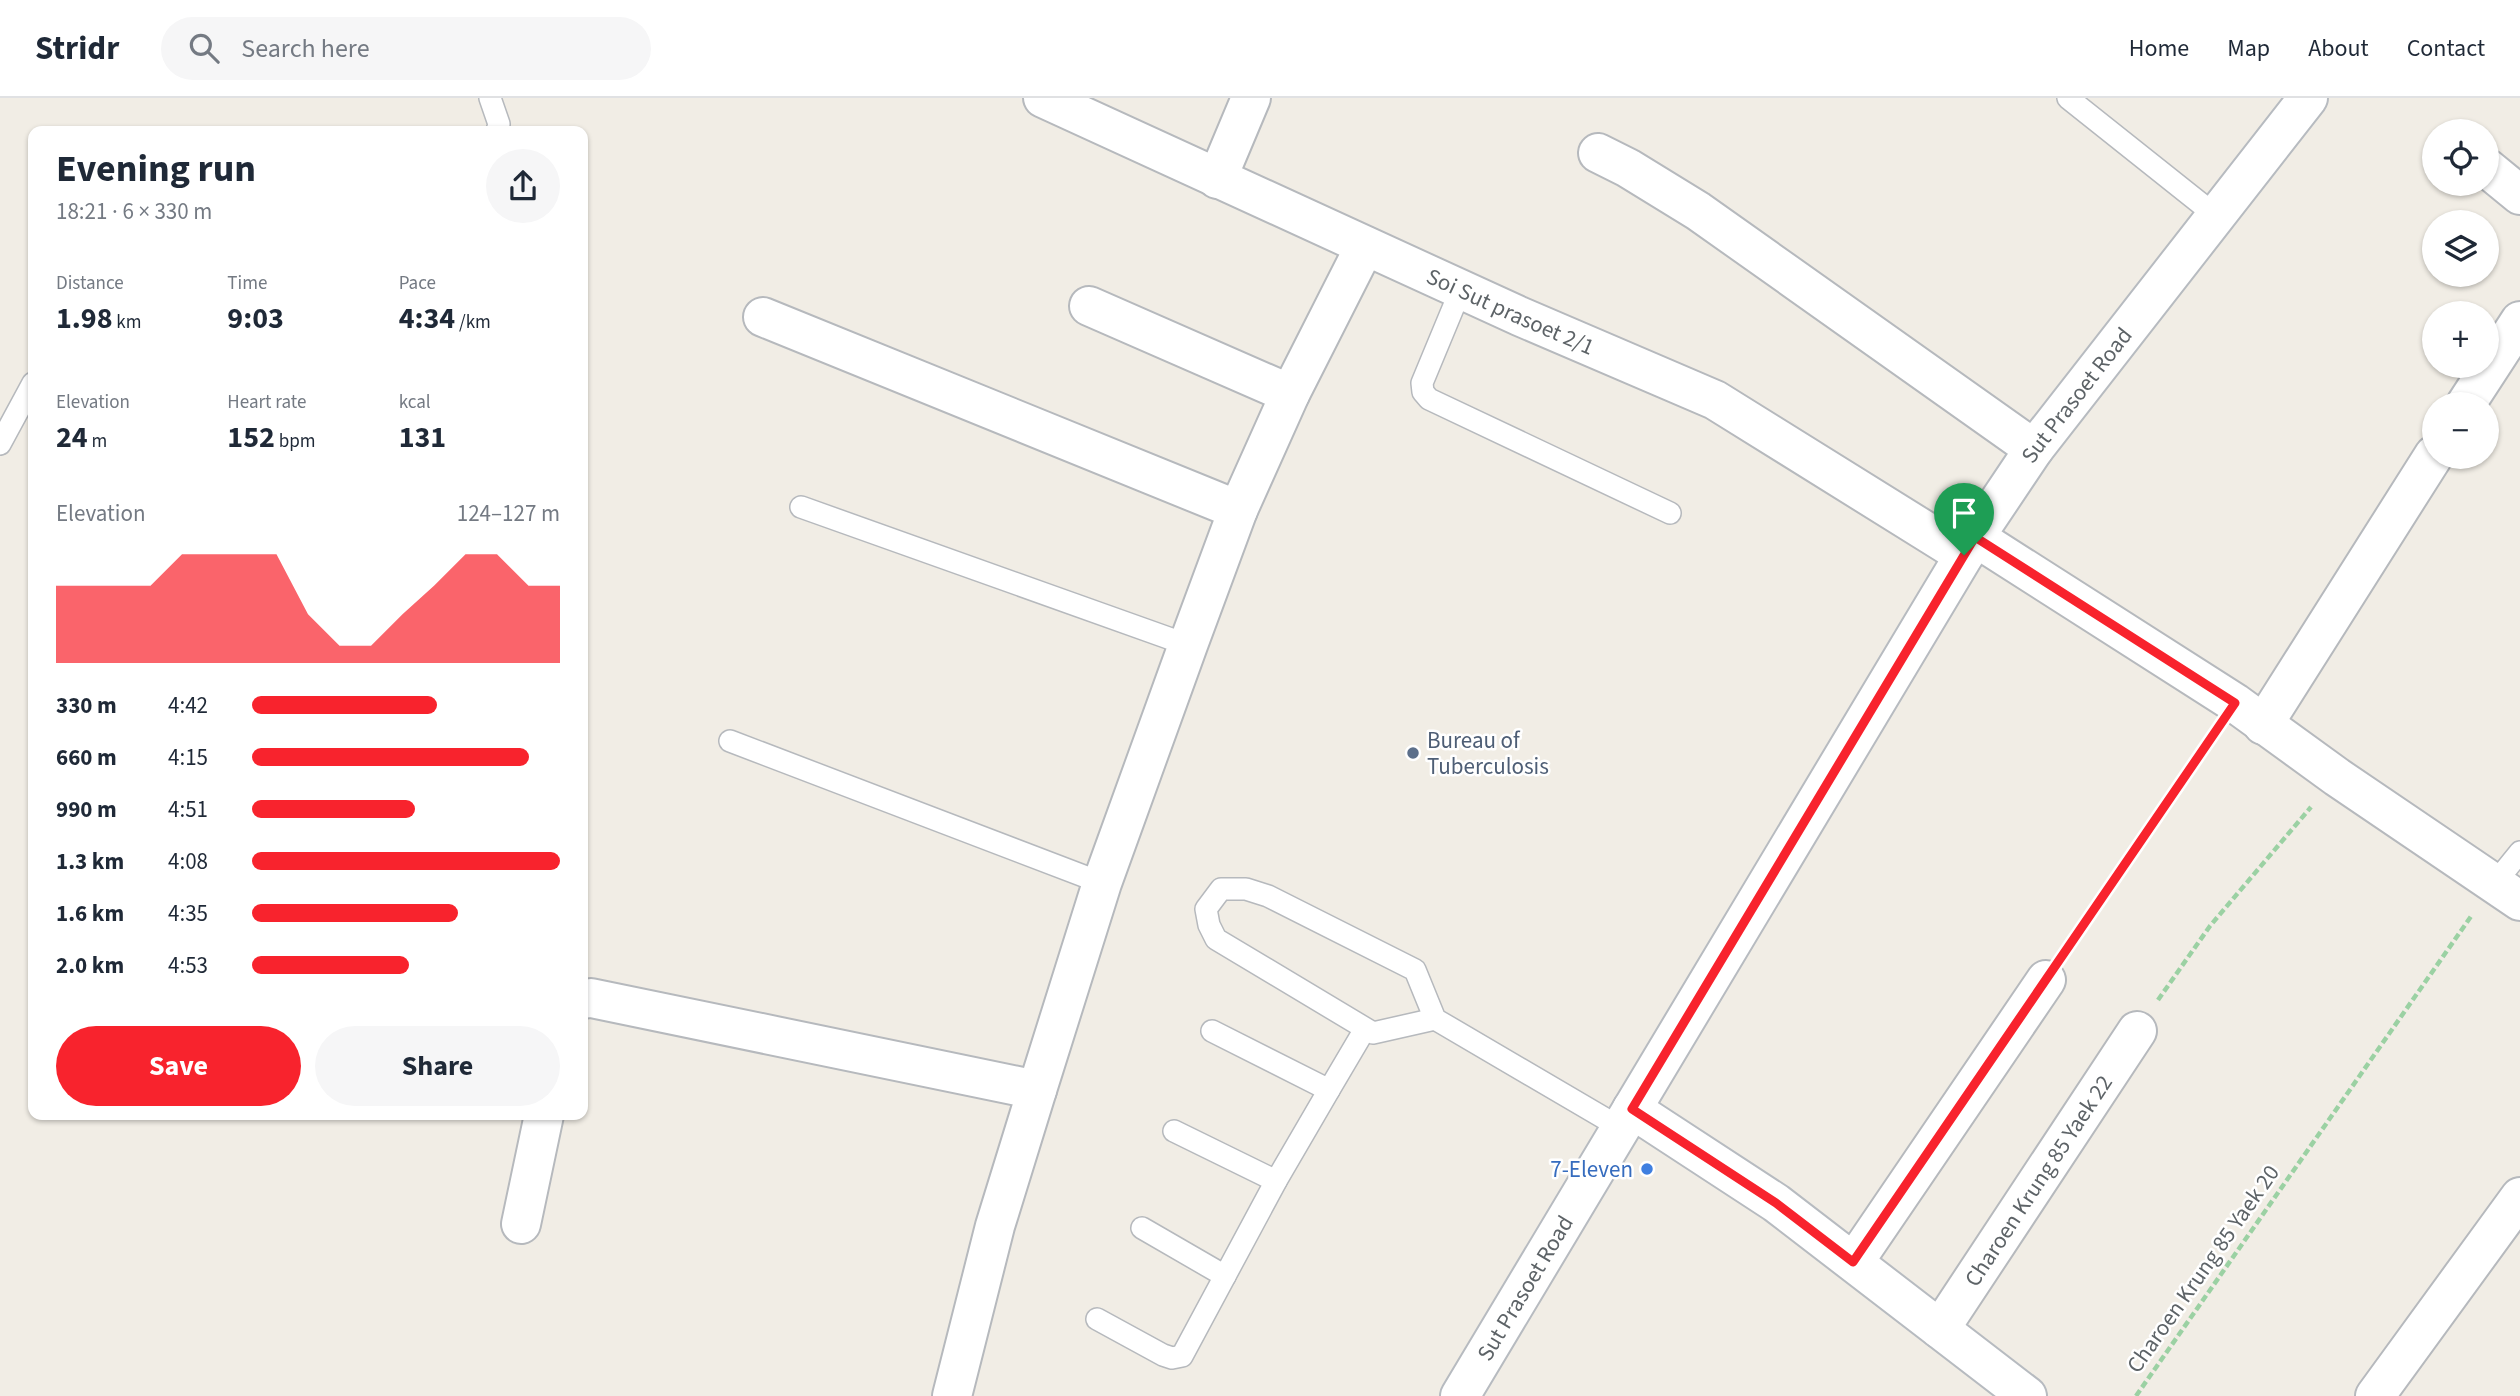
<!DOCTYPE html>
<meta charset="utf-8">
<style>
body{margin:0;font-family:"Source Sans 3",sans-serif;background:#f6f6f7;color:#1f2937;height:100vh;display:flex;flex-direction:column;font-size:26px;white-space:nowrap}
*{box-sizing:border-box;margin:0}
p{font-size:23px;color:#747a83}
.icon{flex:none;width:38px;height:38px;fill:none;stroke:currentColor;stroke-width:2;stroke-linecap:round;stroke-linejoin:round}
.map{position:relative;flex:1;overflow:hidden}
.drawer{position:absolute;left:28px;top:28px;width:560px;height:994px;display:flex;flex-direction:column;background:#fff;border-radius:14px;box-shadow:0 2px 5px #0004}
.drawer>*{flex:none}
.tools{position:absolute;left:2422px;top:21px;display:grid;gap:14px}
.tools a{display:grid;place-items:center;width:77px;height:77px;border-radius:50%;background:#fff;box-shadow:0 2px 5px #0004;font-size:35px}
.pin{position:absolute;display:grid;place-items:center;width:60px;height:60px;color:#fff;margin:-72px -30px;border-radius:50% 50% 50% 0;rotate:-45deg;box-shadow:0 0 7px #0007}
.pin .icon{rotate:45deg}
.round{display:grid;place-items:center;flex:none;width:74px;height:74px;border-radius:37px;background:#f6f6f7}
.head{display:flex;align-items:center;justify-content:space-between;height:119px;padding:0 28px}
h1{font-size:38px;font-weight:700;line-height:52px}
.figures{display:grid;grid-template-columns:repeat(3,1fr);gap:10px;height:119px;padding:7px 28px}
.figures div{display:grid;align-content:center}
.figures b{font-size:30px;font-weight:700}
.figures small{font-size:19px;font-weight:400}
.figures p{font-size:19px}
.chart{height:196px;padding:14px 28px}
.chart p{display:flex;justify-content:space-between}
.chart svg{width:100%;height:126px;margin-top:7px;fill:#f8232d;opacity:.7}
.button{display:flex;gap:14px;margin-top:auto;padding:14px 28px}
.button a{flex:1;height:80px;border-radius:42px;background:#f8232d;color:#fff;font-size:28px;font-weight:700;line-height:80px;text-align:center}
.button a+a{background:#f6f6f7;color:#1f2937}
ul{padding:0 28px;list-style:none;font-size:23px}
li{display:grid;grid-template-columns:112px 84px 1fr;align-items:center;height:52px}
li i{height:18px;border-radius:9px;background:#f8232d}
header{display:flex;align-items:center;gap:42px;box-sizing:border-box;height:98px;padding:0 35px;background:#fff;border-bottom:2px solid #e0e1e3}
header strong{font-size:33px}
nav{display:flex;gap:38px;margin-inline-start:auto;font-size:24px}
.search{width:490px;height:63px;background:#f6f6f7;display:flex;align-items:center;gap:18px;box-sizing:border-box;padding:0 24px;border-radius:38px;color:#747a83;font-size:26px}
.map>svg:first-child{display:block}
.lines{fill:none;stroke-linecap:round;stroke-linejoin:round}
.lane-casing{stroke:#b6b9bd;stroke-width:24}
.street-casing{stroke:#b6b9bd;stroke-width:42}
.secondary-casing{stroke:#b7bbc0;stroke-width:42}
.path{stroke:#9bd1a3;stroke-width:4.5;stroke-dasharray:7 3.5;stroke-linecap:butt}
.lane{stroke:#fff;stroke-width:21}
.street{stroke:#fff;stroke-width:38}
.secondary{stroke:#fff;stroke-width:38}
.route-casing{stroke:#fff;stroke-width:14}
.route{stroke:#f8232d;stroke-width:9}
.service-dot{fill:#5c6f8a;stroke:#fff;stroke-width:2.5}
.shop-dot{fill:#3f7fe0;stroke:#fff;stroke-width:2.5}
.labels{text-anchor:middle;dominant-baseline:central;stroke-width:5;stroke-linejoin:round;paint-order:stroke}
.street-label{font-size:23px;fill:#5d6367;stroke:#fff}
.service-label{font-size:23px;fill:#4e5e75;stroke:#fff;text-anchor:start}
.shop-label{font-size:23px;fill:#366cbe;stroke:#fff;text-anchor:end}
</style>
<header>
<strong>Stridr</strong>
<div class="search"><svg class="icon" aria-label="search" viewBox="0 0 24 24"><circle cx="10" cy="10" r="6"/><path d="M15 15l6 6"/></svg>Search here</div>
<nav><a>Home</a><a>Map</a><a>About</a><a>Contact</a></nav>
</header>
<div class="map">
<svg width="2520" height="1298" viewBox="0 0 2520 1298">
<rect width="100%" height="100%" fill="#f1ede5"/>
<g class="lines">
<defs>
<g id="lane">
<polyline points="490,0 499,26 497,33"/>
<polyline points="2068,0 2215,117"/>
<polyline points="1461,191 1422,285 1423,294 1429,301 1670,415"/>
<polyline points="0,346 33,285"/>
<polyline points="801,409 1188,547"/>
<polyline points="730,643 1102,785"/>
<polyline points="2494,786 2520,754"/>
<polyline points="1435,921 1373,935 1216,841 1209,827 1206,811 1221,791 1246,791 1268,798 1415,872 1435,921 1621,1030"/>
<polyline points="1212,933 1329,992 1365,931"/>
<polyline points="1174,1033 1276,1083"/>
<polyline points="1142,1130 1225,1178"/>
<polyline points="1097,1221 1163,1257 1172,1260 1182,1258 1276,1083 1329,992"/>
</g>
<g id="street">
<path id="s1" d="M1043,0l476,218 196,84 249,155"/>
<polyline points="1598,55 1628,70 1698,113 2034,351"/>
<polyline points="2487,70 2520,97"/>
<polyline points="1217,81 1251,0"/>
<polyline points="1089,208 1290,296"/>
<polyline points="763,219 1238,412"/>
<polyline points="2466,306 2520,223"/>
<polyline points="1975,439 2235,605 2337,679 2520,803"/>
<polyline points="2263,627 2434,357"/>
<polyline points="583,901 591,900 1037,992"/>
<polyline points="521,1126 544,1017"/>
<polyline points="1854,1164 2046,882"/>
<path id="s2" d="M1940,1231l197,-298"/>
<polyline points="952,1298 995,1128 1037,992 1102,785 1188,547 1238,412 1290,296 1365,148"/>
<polyline points="2375,1298 2520,1099"/>
</g>
<g id="secondary">
<polyline points="1632,1011 1776,1105 2027,1298"/>
<path id="s3" d="M1460,1298l515,-859 59,-88 274,-351"/>
</g>
</defs>
<use href="#lane" class="lane-casing"/>
<use href="#street" class="street-casing"/>
<use href="#secondary" class="secondary-casing"/>
<g class="path">
<polyline points="2068,850 2213,638"/>
<polyline points="2158,902 2210,828 2311,709"/>
<polyline points="2136,1298 2472,817"/>
</g>
<use href="#lane" class="lane"/>
<use href="#street" class="street"/>
<use href="#secondary" class="secondary"/>
</g>
<g class="lines">
<defs>
<polygon id="route" points="1975,439 2235,605 1853,1164 1776,1105 1632,1011"/>
</defs>
<use href="#route" class="route-casing"/>
<use href="#route" class="route"/>
</g>
<circle class="service-dot" cx="1413" cy="655" r="7"/>
<circle class="shop-dot" cx="1647" cy="1071" r="7"/>
<g class="labels">
<g class="street-label">
<text stroke="none"><textPath href="#s1" startOffset="514">Soi Sut prasoet 2/1</textPath></text>
<text stroke="none"><textPath href="#s3" startOffset="1176">Sut Prasoet Road</textPath></text>
<text stroke="none"><textPath href="#s2" startOffset="178">Charoen Krung 85 Yaek 22</textPath></text>
<text transform="translate(2203 1171) rotate(-55)">Charoen Krung 85 Yaek 20</text>
<text stroke="none"><textPath href="#s3" startOffset="126">Sut Prasoet Road</textPath></text>
</g>
<g class="service-label">
<text x="1427" y="642">Bureau of<tspan x="1427" dy="26">Tuberculosis</tspan></text>
</g>
<g class="shop-label">
<text x="1633" y="1071">7-Eleven</text>
</g>
</g>
</svg>
<div class="tools">
<a><svg class="icon" aria-label="locate" viewBox="0 0 24 24"><circle cx="12" cy="12" r="6"/><path d="M12 2v4M12 18v4M2 12h4M18 12h4"/></svg></a>
<a><svg class="icon" aria-label="layers" viewBox="0 0 24 24"><path d="M12 4l9 5-9 5-9-5zM3 14l9 5 9-5"/></svg></a>
<a>+</a>
<a>−</a>
</div>
<div class="pin" style="left:1964px;top:457px;background:#1e9e55"><svg class="icon" aria-label="arrive" viewBox="0 0 24 24"><path d="M6 21V4h12l-3 4 3 4H6"/></svg></div>
<section class="drawer">
<div class="head"><div><h1>Evening run</h1><p>18:21 · 6 × 330 m</p></div><a class="round"><svg class="icon" aria-label="share" viewBox="0 0 24 24"><path d="M12 15V3M7 8l5-5 5 5M5 13v7h14v-7"/></svg></a></div>
<div class="figures">
<div><p>Distance</p><b>1.98<small> km</small></b></div>
<div><p>Time</p><b>9:03</b></div>
<div><p>Pace</p><b>4:34<small> /km</small></b></div>
</div>
<div class="figures">
<div><p>Elevation</p><b>24<small> m</small></b></div>
<div><p>Heart rate</p><b>152<small> bpm</small></b></div>
<div><p>kcal</p><b>131</b></div>
</div>
<div class="chart"><p><span>Elevation</span>124–127 m</p>
<svg viewBox="0 0 160 44" preserveAspectRatio="none"><path d="M0 44V17L10 17L20 17L30 17L40 6L50 6L60 6L70 6L80 27L90 38L100 38L110 27L120 17L130 6L140 6L150 17L160 17V44z"/></svg>
</div>
<ul>
<li><b>330 m</b>4:42<i style="width:60%"></i></li>
<li><b>660 m</b>4:15<i style="width:90%"></i></li>
<li><b>990 m</b>4:51<i style="width:53%"></i></li>
<li><b>1.3 km</b>4:08<i style="width:100%"></i></li>
<li><b>1.6 km</b>4:35<i style="width:67%"></i></li>
<li><b>2.0 km</b>4:53<i style="width:51%"></i></li>
</ul>
<div class="button"><a>Save</a><a>Share</a></div>
</section>
</div>
